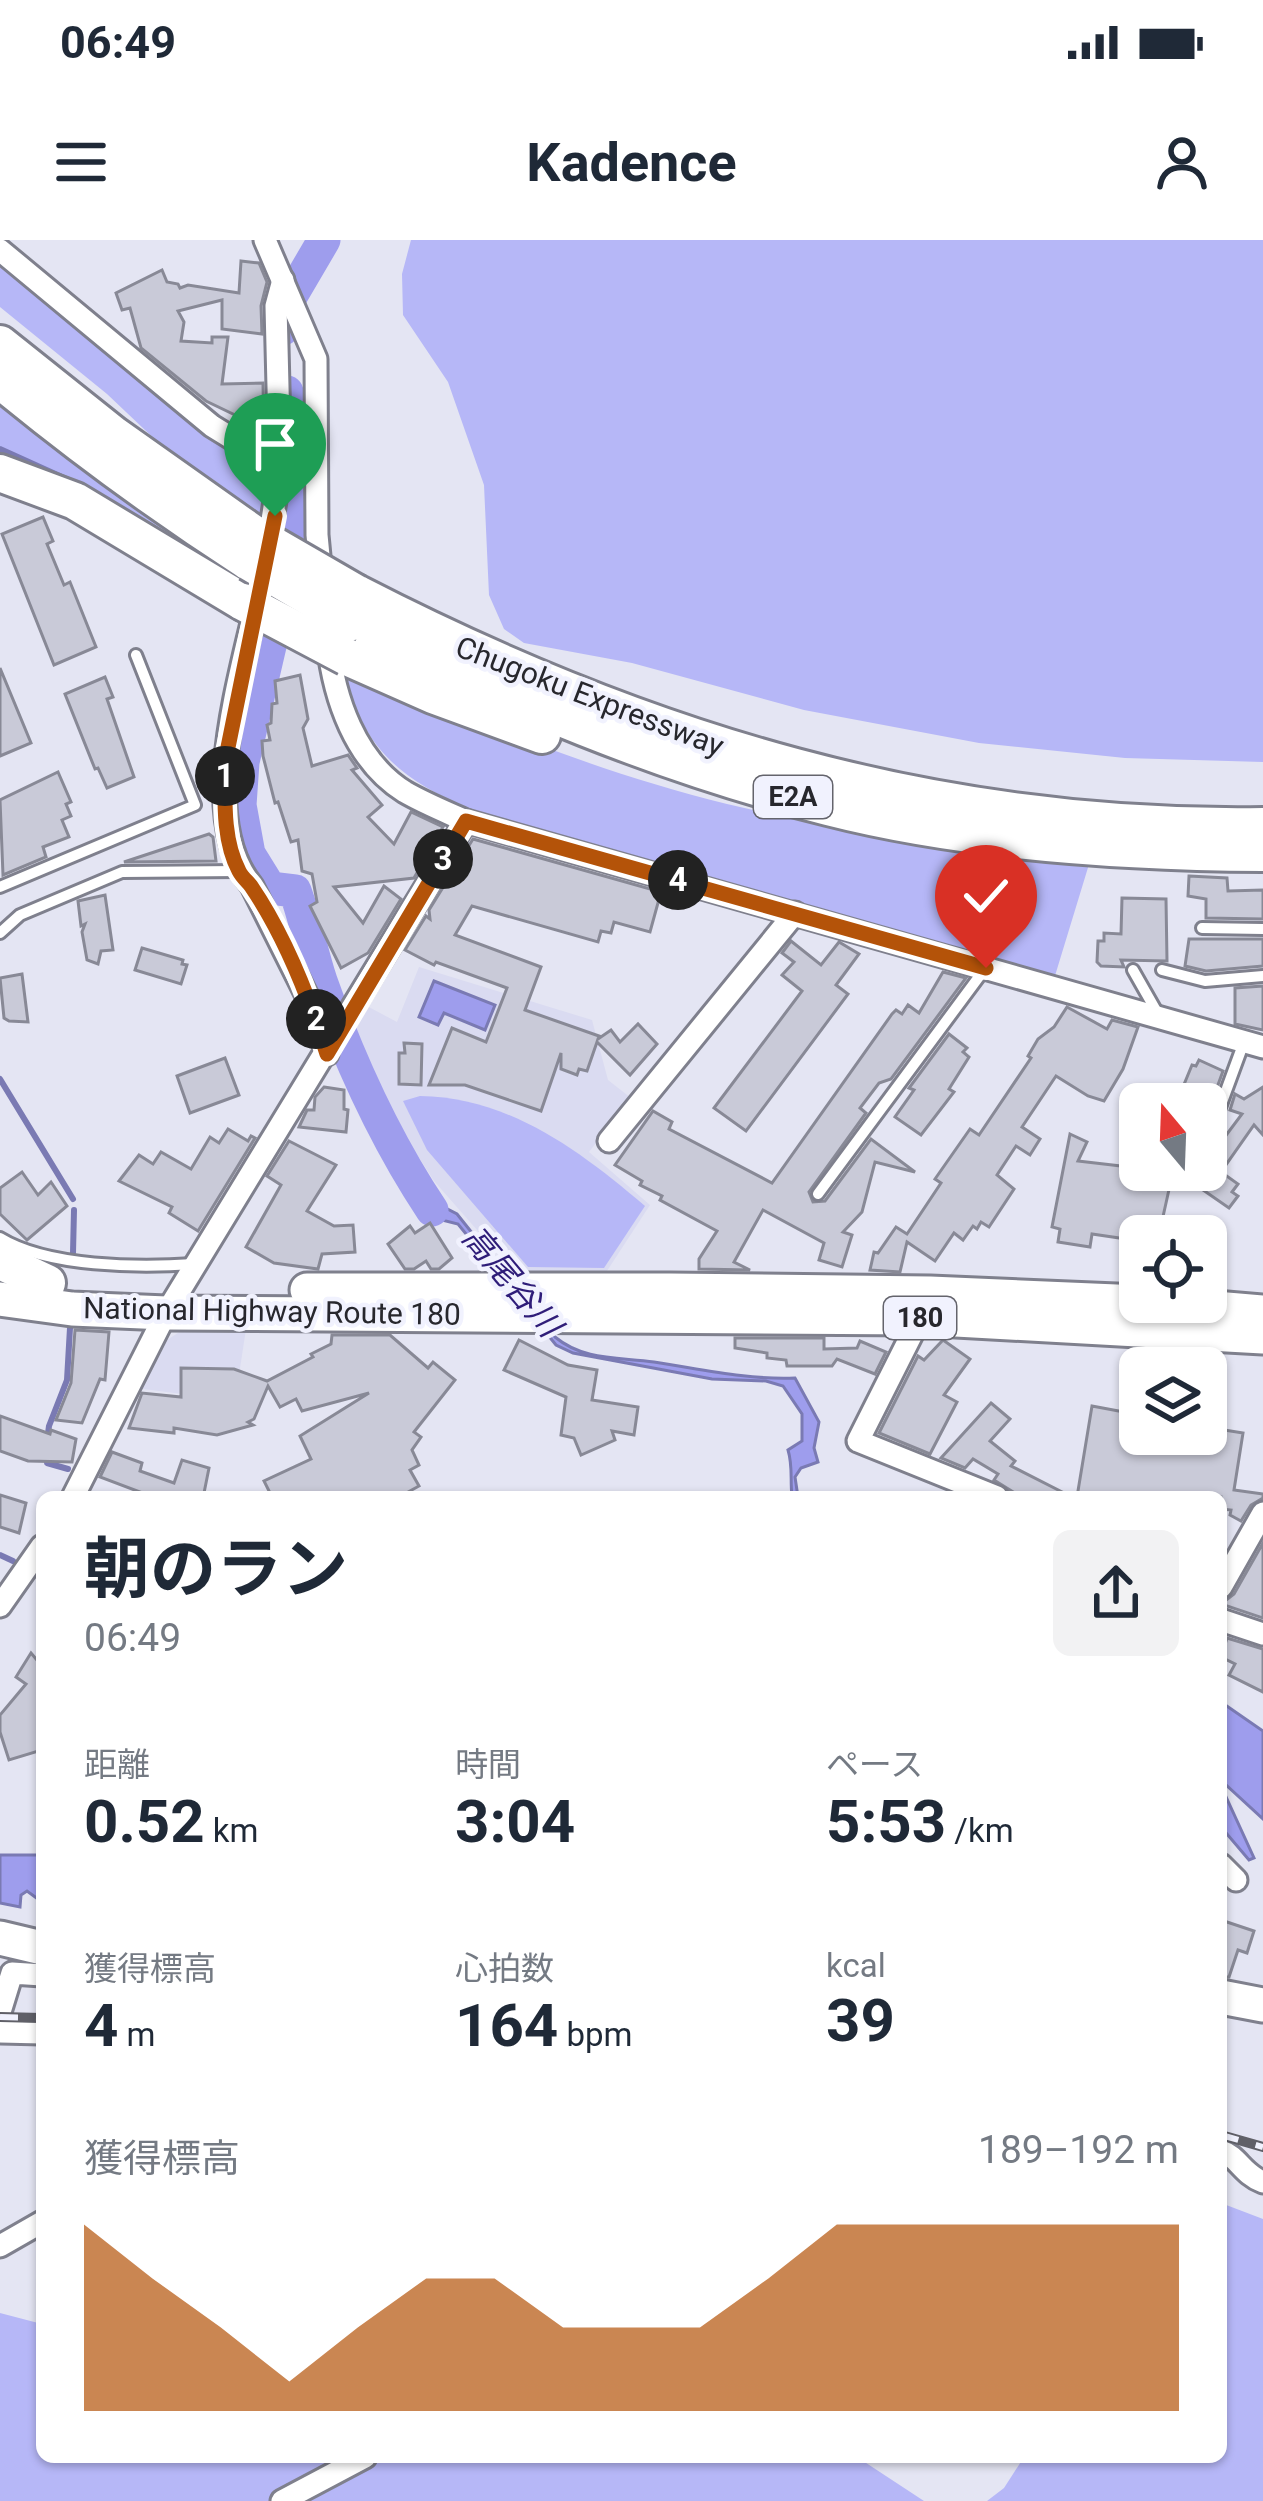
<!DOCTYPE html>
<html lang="ja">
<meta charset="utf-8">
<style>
body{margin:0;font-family:Roboto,"Noto Sans JP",sans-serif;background:#f2f2f3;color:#1f2937;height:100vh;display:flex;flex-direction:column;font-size:45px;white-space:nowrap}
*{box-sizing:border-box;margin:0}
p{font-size:39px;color:#747a83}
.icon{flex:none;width:66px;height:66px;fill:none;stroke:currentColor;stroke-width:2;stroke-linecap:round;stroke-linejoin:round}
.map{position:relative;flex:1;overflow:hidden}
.drawer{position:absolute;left:36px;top:1251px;width:1191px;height:972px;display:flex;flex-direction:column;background:#fff;border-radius:18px;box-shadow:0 3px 9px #0004}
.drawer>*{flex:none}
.needle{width:78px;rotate:341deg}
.fabs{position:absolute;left:1119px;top:843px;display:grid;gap:24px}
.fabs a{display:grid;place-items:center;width:108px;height:108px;border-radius:18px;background:#fff;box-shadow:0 3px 9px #0004;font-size:60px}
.pin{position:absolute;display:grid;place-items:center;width:102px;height:102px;color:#fff;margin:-123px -51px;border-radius:50% 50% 50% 0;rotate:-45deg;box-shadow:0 0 12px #0007}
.pin .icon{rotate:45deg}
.km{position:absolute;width:60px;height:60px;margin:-30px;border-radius:50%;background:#222;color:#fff;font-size:33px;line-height:60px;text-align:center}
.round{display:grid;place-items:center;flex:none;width:126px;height:126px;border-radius:18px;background:#f2f2f3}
.head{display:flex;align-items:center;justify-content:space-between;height:204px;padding:0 48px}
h1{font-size:66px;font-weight:700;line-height:90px}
.metrics{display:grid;grid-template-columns:repeat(3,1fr);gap:18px;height:204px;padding:12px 48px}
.metrics div{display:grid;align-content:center}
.metrics b{font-size:60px;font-weight:700}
.metrics small{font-size:33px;font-weight:400}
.metrics p{font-size:33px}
.chart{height:336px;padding:24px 48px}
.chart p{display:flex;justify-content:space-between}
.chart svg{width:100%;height:216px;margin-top:12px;fill:#b45309;opacity:.7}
.status{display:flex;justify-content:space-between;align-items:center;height:84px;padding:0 60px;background:#fff;direction:ltr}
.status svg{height:33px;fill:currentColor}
header{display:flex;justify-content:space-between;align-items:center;height:156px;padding:0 48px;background:#fff;font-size:54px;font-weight:700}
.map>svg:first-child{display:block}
.built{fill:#dadbf1}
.green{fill:#b6b7f7}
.water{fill:#9e9ded;stroke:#7a7ab3;stroke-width:3}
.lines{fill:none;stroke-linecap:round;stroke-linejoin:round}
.stream{stroke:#7a7ab3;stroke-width:6}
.river{stroke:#9e9ded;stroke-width:33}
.building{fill:#c9cad8;stroke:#888996;stroke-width:3}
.service-casing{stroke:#7f808d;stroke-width:16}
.minor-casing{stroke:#7f808d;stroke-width:27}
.primary-casing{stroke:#7f808d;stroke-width:39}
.trunk-casing{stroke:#7f808d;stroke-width:39}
.motorway-casing{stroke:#7f808d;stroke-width:42}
.service{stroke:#fff;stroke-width:10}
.minor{stroke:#fff;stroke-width:21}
.primary{stroke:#fff;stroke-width:33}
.trunk{stroke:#fff;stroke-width:33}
.motorway{stroke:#fff;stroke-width:36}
.rail-casing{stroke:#606068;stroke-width:10}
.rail{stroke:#f1f2fe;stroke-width:6;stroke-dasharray:18;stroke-linecap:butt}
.motorway-bridge-casing{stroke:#7f808d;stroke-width:42;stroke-linecap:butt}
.motorway-bridge{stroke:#fff;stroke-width:36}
.route-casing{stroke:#fff;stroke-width:24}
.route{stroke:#b45309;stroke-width:15}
.labels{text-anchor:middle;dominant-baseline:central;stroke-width:9;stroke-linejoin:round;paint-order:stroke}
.shield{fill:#f1f2fe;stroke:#64646c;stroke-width:3}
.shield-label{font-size:27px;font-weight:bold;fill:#27272d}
.street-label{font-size:30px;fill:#27272d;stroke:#f1f2fe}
.water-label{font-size:33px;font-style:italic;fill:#2f1d79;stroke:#f1f2fe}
</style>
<div class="status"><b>06:49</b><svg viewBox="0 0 49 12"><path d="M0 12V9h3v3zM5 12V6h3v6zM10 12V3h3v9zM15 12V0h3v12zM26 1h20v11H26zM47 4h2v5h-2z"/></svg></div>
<header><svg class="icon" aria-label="menu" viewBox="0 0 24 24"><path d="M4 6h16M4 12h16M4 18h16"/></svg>Kadence<svg class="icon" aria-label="person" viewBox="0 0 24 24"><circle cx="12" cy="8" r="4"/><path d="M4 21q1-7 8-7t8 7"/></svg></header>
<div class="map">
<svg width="1263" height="2261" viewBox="0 0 1263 2261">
<rect width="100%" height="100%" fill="#e4e5f3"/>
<g class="built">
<polygon points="419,727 592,780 608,840 631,858 589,912 650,965 605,1034 514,1032 434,941 377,852 351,795 365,765 397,782"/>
<polygon points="246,1089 235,1161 136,1148 164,1102 181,1091"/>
</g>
<g class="green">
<polygon points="411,0 1263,0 1263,522 1125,518 979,503 804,470 632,423 524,403 504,389 489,355 484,245 448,142 403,75 402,34"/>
<polygon points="0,17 269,230 267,282 183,226 107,154 0,67"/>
<polygon points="0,159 51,206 251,341 249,353 0,221"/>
<path d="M338,425c128,52 254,106 389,139 119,29 241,42 363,57l-36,118 -585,-170c-77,-34 -104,-63 -131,-144z"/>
<path d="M420,856c89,1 160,55 225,110l-41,62 -76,-1 -101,-117 -24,-49z"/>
<polygon points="1221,1963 1263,1979 1263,2261 987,2261 1004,2248 1024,2217 1221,2217"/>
<polygon points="0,2073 42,2084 42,2217 857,2217 924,2261 0,2261"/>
</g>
<g class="water">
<polygon points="434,741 495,765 485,790 444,773 438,785 419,777"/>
<path d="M417,929l15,32 25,13 98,123c29,24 64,20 99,25 47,7 93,18 141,16l24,44 -5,26 4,14 -17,6 -6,9 3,20h-6c-2,-17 1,-31 -4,-47l14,-9v-27l-19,-28 -17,-5 -54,-2 -139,-26 -17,-8 -98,-121 -28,-7 -22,-39z"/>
<polygon points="1221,1462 1263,1491 1263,1579 1226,1545 1222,1548 1254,1618 1249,1620 1221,1587"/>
<polygon points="0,1615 42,1615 42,1662 27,1651 21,1655 20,1667 0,1663"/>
</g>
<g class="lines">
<g class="stream">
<polyline points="0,209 73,242"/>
<polyline points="0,839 73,959"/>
<polyline points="73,1013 74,970"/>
<polyline points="47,1201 49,1186 67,1140 70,1088"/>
<polyline points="47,1214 47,1223 68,1229"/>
<polyline points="0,1315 13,1321"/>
</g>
<g class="river">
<polyline points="283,89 283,70 324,0"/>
<path d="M287,152l10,138 -54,232 -3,43 9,49 21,34 25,3c11,30 16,60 26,90 28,79 65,160 111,229"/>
</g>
</g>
<g class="building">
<polygon points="241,21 259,23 267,42 261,66 262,94 222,89 222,60 178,71 184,82 181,101 212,103 212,97 228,97 222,144 263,143 264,201 254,194 253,185 238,184 237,176 206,161 141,108 130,68 122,70 116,53 162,30 167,42 178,44 180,48 188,45 239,53"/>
<polygon points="43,277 53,301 47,304 64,345 70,342 96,407 54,425 2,294"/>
<polygon points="0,428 31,503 0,516"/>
<polygon points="300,435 308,479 303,488 312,526 348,515 357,528 352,530 382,565 368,577 394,604 411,572 443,587 414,638 334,647 363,683 384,646 401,659 368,713 341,728 310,666 317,662 312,634 302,631 298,600 291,602 278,562 275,563 263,516 262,501 270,500 267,485 271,483 272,464 277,463 275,441"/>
<polygon points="105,437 113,457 107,459 134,537 107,548 98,528 95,529 65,454"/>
<polygon points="58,532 71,562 66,564 71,576 62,580 69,597 43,607 46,617 3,635 0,560"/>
<polygon points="209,594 213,597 216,621 124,622"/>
<polygon points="473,599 661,652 650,692 614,682 611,693 601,691 598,702 472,666 455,695 541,727 525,770 599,796 598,799 611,790 620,802 638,784 657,804 630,835 597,802 587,831 579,829 577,835 561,829 561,813 541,871 465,845 429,845 452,788 486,802 507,748 436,722 434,725 405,710 426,676 430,679 429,670"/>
<polygon points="1189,636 1227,638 1228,651 1263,650 1263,679 1206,678 1206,659 1188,656"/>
<polygon points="105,655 113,710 101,711 98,724 87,720 82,692 85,684 81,686 78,661"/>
<polygon points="1122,658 1166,659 1167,721 1121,720 1124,727 1101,726 1097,722 1098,701 1104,701 1104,693 1121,694"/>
<polygon points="1189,699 1263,699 1263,726 1206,731 1185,726"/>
<polygon points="791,701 821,725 839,702 859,714 836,745 848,754 746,891 714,868 802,751 782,735 794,722 782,713"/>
<polygon points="142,708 183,720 182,724 187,725 181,744 135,730"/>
<polygon points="943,732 966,738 891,839 879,843 860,868 866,873 809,952 813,962 825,961 871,899 915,932 875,922 862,972 843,992 852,995 842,1027 819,1020 824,1003 763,970 734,1022 750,1030 699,1029 699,1019 717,991 660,960 662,956 640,945 642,941 615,925 653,871 672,882 669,889 772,943 892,774 896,770 902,774 908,765 919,773"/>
<polygon points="22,734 28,782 9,781 4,778 0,738"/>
<polygon points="1263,746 1263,790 1235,784 1235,748"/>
<polygon points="1067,767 1107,789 1112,780 1138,787 1123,829 1104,861 1088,856 1056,836 1022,887 1040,899 1030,915 1016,906 997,935 1014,949 989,987 981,982 977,989 973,986 963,1000 954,993 935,1021 907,1002 900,1032 870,1030 874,1012 878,1013 896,987 907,994 941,943 935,939 970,889 979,895 1031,818 1028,816 1038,799 1054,787"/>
<polygon points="949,794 967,808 963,812 969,817 949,849 954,852 921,895 895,877 914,850 909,848"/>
<polygon points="404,803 422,804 421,845 399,844 399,813 405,813"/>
<polygon points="225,818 239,855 190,873 177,836"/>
<polygon points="1199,820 1223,831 1211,864 1176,864 1192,825 1196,826"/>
<polygon points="324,847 344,850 344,869 348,870 346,892 299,887 307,870 314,870 315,857"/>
<polygon points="1263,847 1263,895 1254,885 1221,932 1238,944 1232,952 1238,956 1229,968 1193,943 1206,930 1206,922 1242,874 1230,870 1235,854 1244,859"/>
<polygon points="228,889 248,901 251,896 255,898 198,991 169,973 172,967 119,941 139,915 153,924 161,912 191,929 210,897 219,903"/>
<polygon points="1070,894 1087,902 1078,921 1155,930 1170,945 1160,990 1135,986 1133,1000 1092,994 1090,1007 1058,1002 1060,989 1052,987"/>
<polygon points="289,901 336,925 307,971 334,986 353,985 355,1012 322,1014 318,1029 274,1023 246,1007 281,945 267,936"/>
<polygon points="22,932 38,955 51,942 67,966 27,1000 0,974 0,948"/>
<polygon points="430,983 452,1018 439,1029 431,1029 426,1021 414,1029 405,1029 388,1004 410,986 415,993"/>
<polygon points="75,1090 109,1092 105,1140 100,1139 82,1183 56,1180 71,1143"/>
<polygon points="332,1095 390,1095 428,1128 433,1122 455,1140 414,1192 421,1197 412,1210 419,1225 410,1230 419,1246 399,1257 272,1257 264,1241 311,1219 300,1196 369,1153 302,1171 296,1159 280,1167 268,1146 254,1179 248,1182 253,1185 217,1195 174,1188 174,1193 129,1188 142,1153 181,1157 181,1128 234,1129 267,1141 313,1117 311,1114 331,1104"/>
<polygon points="735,1098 824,1098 824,1109 857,1108 860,1101 886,1112 875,1134 837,1119 832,1126 787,1126 786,1120 767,1118 767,1113 735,1108"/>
<polygon points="519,1100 568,1125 597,1130 592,1160 638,1167 634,1195 612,1191 615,1200 581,1215 574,1198 561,1195 566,1157 504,1130"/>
<polygon points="943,1100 970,1119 944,1155 957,1162 930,1214 879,1193 918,1116 924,1120"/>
<polygon points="991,1163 1010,1179 990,1201 1015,1221 1011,1226 1072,1257 1021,1257 994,1240 998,1234 973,1219 965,1228 941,1218"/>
<polygon points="1092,1166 1140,1175 1140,1194 1206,1194 1206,1187 1243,1193 1234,1250 1263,1254 1263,1258 1251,1265 1241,1281 1230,1275 1231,1270 1221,1269 1221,1257 1077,1257"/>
<polygon points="0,1176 50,1194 51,1190 76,1199 72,1222 28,1221 0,1211"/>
<polygon points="112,1212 142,1223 140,1231 174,1243 182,1220 209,1228 204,1253 208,1257 153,1257 100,1237"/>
<polygon points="0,1255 26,1263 19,1293 0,1287"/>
<polygon points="1263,1303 1263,1378 1221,1364 1234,1354"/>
<polygon points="1227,1398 1263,1409 1263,1452 1229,1435 1235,1424 1221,1417"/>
<polygon points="31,1413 42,1426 42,1510 9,1520 0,1492 0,1475 26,1444 16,1437"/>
<polygon points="1221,1680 1254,1691 1247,1713 1238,1710 1229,1737 1221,1737"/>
</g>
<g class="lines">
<defs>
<g id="service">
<polyline points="0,647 195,565 136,415"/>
<polyline points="1202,688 1263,689"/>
<polyline points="0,693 20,675 122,632 239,631"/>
<polyline points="1133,730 1158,774"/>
<polyline points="1162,730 1205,741 1263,736"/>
<polyline points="1208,900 1244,802"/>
<polyline points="818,954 984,730"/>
<path d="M0,998c47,29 139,30 194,26"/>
</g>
<g id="minor">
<polyline points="265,0 316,119 317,295 321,337"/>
<polyline points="0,10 212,186 280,228"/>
<polyline points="267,313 280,228 276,66 283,40"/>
<path d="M257,361c-17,78 -61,217 -5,285l60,120 15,48"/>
<path d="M328,403c6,55 27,118 77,149 19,11 41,20 61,29l797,226"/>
<polyline points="609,901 795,673"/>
<polyline points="920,1078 858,1201 997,1257"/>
<polyline points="73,1257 166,1073 466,581"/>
<polyline points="1221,1347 1263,1273"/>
<polyline points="0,1366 42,1306"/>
<polyline points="1221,1380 1263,1394"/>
<polyline points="1221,1625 1236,1640"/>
<polyline points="0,1772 12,1733 42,1735"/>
<polyline points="0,1792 42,1793"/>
<path d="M1221,1911c17,5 21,23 42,31"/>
<polyline points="0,2006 42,1982"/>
<polyline points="282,2261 365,2217"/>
</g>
<g id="primary">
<polyline points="0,1698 42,1708"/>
<polyline points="1221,1757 1263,1765"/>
</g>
<g id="trunk">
<polyline points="307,1050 670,1050 930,1053 1140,1062"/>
<polyline points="0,1059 72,1069 166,1073 920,1078 1263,1097"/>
<polyline points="1145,1062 1263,1072"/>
</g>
<g id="motorway">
<polyline points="0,104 114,195 254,294"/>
<path d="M0,140c80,66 162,126 249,182"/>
<polyline points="0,233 75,261 243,362"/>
<path d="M356,353c287,148 581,238 907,233"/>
<path d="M352,382c153,77 309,143 476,185 137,35 293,45 435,46"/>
<polyline points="347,417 433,455 542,495"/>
<polyline points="0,1021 47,1043"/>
</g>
</defs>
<use href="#service" class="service-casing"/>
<use href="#minor" class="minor-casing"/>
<use href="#primary" class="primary-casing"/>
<use href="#trunk" class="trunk-casing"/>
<use href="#motorway" class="motorway-casing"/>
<use href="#service" class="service"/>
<use href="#minor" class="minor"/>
<use href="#primary" class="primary"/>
<use href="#trunk" class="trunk"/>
<use href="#motorway" class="motorway"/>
<defs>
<g id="rail">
<polyline points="0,1777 42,1778"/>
<polyline points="1221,1895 1263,1907"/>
</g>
</defs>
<use href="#rail" class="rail-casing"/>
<use href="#rail" class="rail"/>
<defs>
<g id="motorway-bridge">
<polyline points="254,294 356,353"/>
<polyline points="249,322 352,382"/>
<polyline points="243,362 347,417"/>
</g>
</defs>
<use href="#motorway-bridge" class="motorway-bridge-casing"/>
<use href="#motorway-bridge" class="motorway-bridge"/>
</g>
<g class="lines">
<defs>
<path id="route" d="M275,276l-50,246c0,35 -3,77 14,109 3,6 8,10 12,15 34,50 58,111 76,168l139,-233 520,147"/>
</defs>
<use href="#route" class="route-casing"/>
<use href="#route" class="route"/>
</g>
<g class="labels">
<g class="shield">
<rect x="754" y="536" width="78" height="42" rx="9"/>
<rect x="884" y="1057" width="72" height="42" rx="9"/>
</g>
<g class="shield-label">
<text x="793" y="557">E2A</text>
<text x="920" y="1078">180</text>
</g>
<g class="street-label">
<text transform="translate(590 456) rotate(21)">Chugoku Expressway</text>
<text transform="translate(272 1071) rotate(1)">National Highway Route 180</text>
</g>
<g class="water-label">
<text transform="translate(512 1041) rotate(50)">高尾谷川</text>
</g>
</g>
</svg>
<div class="fabs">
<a><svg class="needle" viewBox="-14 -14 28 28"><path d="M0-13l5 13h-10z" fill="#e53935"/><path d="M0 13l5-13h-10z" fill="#747a83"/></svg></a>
<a><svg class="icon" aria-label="locate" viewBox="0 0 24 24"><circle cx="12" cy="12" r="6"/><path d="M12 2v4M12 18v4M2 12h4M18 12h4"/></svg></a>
<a><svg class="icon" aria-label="layers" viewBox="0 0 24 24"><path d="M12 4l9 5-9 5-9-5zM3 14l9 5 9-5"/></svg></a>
</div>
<div class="pin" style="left:275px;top:276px;background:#1e9e55"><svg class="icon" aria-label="arrive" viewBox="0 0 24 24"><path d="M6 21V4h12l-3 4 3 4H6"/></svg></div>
<div class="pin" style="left:986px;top:728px;background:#d93025"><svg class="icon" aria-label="check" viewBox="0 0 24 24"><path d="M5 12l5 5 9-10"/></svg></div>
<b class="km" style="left:225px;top:536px">1</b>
<b class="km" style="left:316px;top:779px">2</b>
<b class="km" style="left:443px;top:619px">3</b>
<b class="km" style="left:678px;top:640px">4</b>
<section class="drawer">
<div class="head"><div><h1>朝のラン</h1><p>06:49</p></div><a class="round"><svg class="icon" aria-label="share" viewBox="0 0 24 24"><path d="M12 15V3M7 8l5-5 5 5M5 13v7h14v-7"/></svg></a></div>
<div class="metrics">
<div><p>距離</p><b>0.52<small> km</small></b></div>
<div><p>時間</p><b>3:04</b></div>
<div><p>ペース</p><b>5:53<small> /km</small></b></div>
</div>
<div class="metrics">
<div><p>獲得標高</p><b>4<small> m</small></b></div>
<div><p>心拍数</p><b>164<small> bpm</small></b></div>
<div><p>kcal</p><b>39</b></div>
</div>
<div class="chart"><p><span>獲得標高</span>189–192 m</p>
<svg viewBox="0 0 160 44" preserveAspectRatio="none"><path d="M0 44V6L10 17L20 27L30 38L40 27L50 17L60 17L70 27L80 27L90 27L100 17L110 6L120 6L130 6L140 6L150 6L160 6V44z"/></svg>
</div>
</section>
</div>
